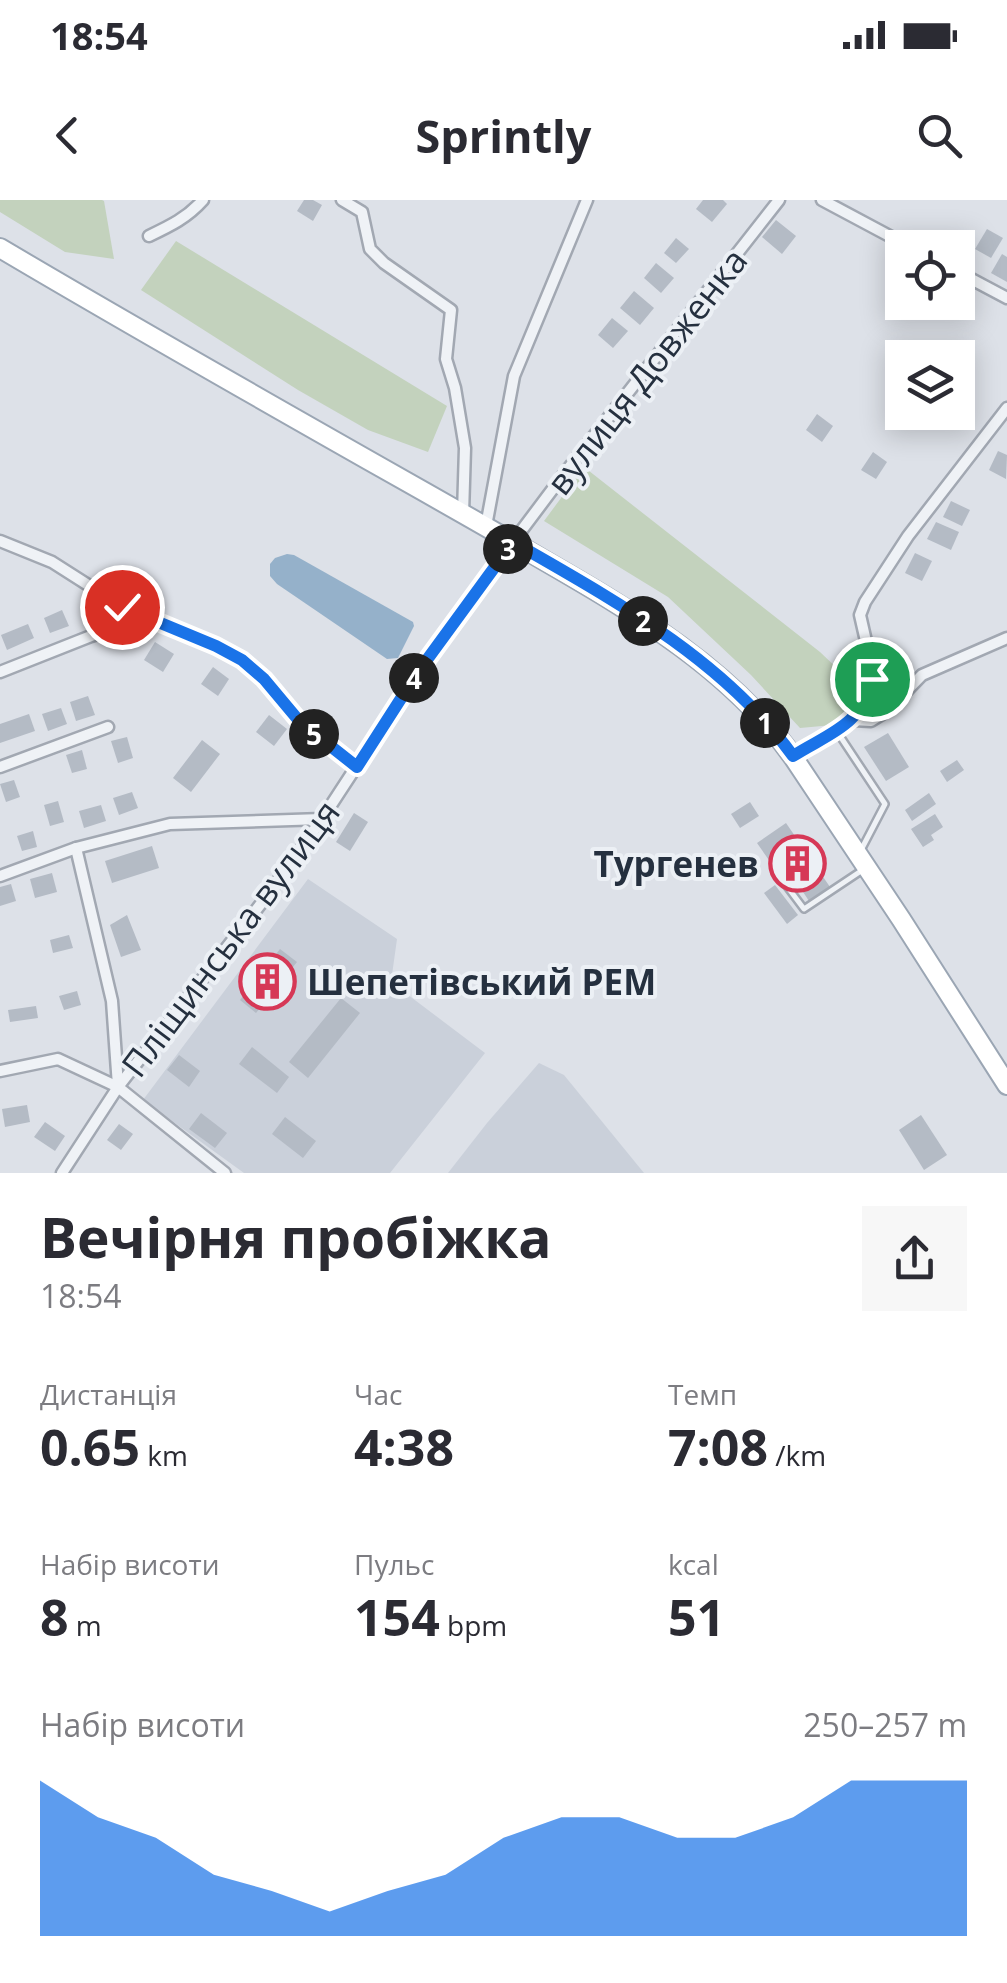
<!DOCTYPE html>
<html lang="uk">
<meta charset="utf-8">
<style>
body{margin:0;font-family:"Open Sans",sans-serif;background:#f7f7f7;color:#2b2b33;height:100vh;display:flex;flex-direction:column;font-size:38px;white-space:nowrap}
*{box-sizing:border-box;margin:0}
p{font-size:32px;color:#7c7c81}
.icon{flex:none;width:55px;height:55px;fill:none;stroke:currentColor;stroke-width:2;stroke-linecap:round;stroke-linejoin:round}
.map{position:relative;height:973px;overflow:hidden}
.panel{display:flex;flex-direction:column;background:#fff;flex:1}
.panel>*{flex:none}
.tools{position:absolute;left:885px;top:30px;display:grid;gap:20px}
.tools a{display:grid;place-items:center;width:90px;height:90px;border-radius:0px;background:#fff;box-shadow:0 5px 25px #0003;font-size:50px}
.pin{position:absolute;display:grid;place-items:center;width:85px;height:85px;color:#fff;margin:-42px;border:5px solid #fff;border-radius:50%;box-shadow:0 2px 10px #0007}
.km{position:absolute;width:50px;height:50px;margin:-25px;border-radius:50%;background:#222;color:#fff;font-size:28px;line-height:50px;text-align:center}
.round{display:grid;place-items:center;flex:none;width:105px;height:105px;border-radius:0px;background:#f7f7f7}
.headline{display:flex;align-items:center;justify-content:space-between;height:170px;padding:0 40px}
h1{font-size:55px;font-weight:700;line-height:75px}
.stats{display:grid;grid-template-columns:repeat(3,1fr);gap:15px;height:170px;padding:10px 40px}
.stats div{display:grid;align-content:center}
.stats b{font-size:50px;font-weight:700}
.stats small{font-size:28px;font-weight:400}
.stats p{font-size:28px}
.chart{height:280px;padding:20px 40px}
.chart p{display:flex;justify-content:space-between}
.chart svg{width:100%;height:180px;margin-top:10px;fill:#1a73e8;opacity:.7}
.status{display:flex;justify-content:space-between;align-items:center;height:70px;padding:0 50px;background:#fff;direction:ltr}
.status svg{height:28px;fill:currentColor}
header{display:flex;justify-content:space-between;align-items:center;height:130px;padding:0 40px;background:#fff;font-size:45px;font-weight:700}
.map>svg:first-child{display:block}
.built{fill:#cad0da}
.green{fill:#c3d2bd}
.water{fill:#95b1ca}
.building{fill:#b4bbc5}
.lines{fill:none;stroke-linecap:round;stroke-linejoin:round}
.lane-casing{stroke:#a2a8b2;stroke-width:10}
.street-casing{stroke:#a2a8b2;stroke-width:15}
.primary-casing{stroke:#9ba6b4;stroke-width:22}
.lane{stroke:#eff2f6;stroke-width:5}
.street{stroke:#eff2f6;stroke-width:10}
.primary{stroke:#fff;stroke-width:18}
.route-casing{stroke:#fff;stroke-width:20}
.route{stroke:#1a73e8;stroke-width:12}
.labels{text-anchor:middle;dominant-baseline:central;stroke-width:8;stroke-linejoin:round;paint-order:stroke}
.street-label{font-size:35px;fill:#25303f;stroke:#ecf0f5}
.poi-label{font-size:35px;font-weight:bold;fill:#25303f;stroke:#ecf0f5;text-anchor:end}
</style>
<div class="status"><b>18:54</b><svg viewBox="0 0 49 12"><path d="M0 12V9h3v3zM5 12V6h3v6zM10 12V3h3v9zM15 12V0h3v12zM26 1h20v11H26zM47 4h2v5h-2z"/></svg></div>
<header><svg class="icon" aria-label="back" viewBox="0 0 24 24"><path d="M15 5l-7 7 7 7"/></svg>Sprintly<svg class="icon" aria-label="search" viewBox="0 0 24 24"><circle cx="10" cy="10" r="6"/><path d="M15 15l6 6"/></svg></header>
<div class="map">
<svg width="1007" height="973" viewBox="0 0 1007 973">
<rect width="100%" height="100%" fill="#dde1e8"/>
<g class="built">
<polygon points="308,679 397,739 391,782 485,853 390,973 244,973 143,900"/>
<polygon points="539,863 564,875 644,973 448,973 487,923"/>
</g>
<g class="green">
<polygon points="0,0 102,0 104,1 114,59 65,52 0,12"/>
<polygon points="176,41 447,206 428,252 368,230 298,190 141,90"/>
<polygon points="584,267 820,452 861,491 833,525 800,528 751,475 668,397 544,321"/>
</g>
<polygon class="water" points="287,354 294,355 413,422 414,426 398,458 387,459 277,384 270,376 270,364 275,358"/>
<g class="building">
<polygon points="304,0 313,0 322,5 313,21 297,11"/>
<polygon points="703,0 723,0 727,4 712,22 696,9"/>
<polygon points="776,20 796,36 782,54 762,37"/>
<polygon points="987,29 1003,38 991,58 975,49"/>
<polygon points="676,38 689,49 676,63 664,53"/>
<polygon points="1002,54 1007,57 1007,82 991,73"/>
<polygon points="656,63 674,78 661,93 644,78"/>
<polygon points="634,91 654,108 640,125 620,108"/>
<polygon points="612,118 628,131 613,148 598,135"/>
<polygon points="817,214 833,226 822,242 806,230"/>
<polygon points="998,251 1007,255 1006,279 989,270"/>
<polygon points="873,252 887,262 876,279 861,270"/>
<polygon points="951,301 970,310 962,326 943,317"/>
<polygon points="936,322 959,332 951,350 927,339"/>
<polygon points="915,353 932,361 922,381 905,373"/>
<polygon points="62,410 69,426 50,433 44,418"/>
<polygon points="28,424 34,438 7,450 1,435"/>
<polygon points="155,442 174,454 163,472 144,460"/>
<polygon points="213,467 229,479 218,496 201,484"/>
<polygon points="88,496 95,515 76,521 70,502"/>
<polygon points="61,508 67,524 48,531 42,514"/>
<polygon points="29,514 35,531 0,543 0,524"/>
<polygon points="269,515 287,529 274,546 256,532"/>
<polygon points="888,533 909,567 886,581 864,547"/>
<polygon points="127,537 133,558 118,563 111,541"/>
<polygon points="202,540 220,554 191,592 173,578"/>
<polygon points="82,550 87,569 72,573 66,555"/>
<polygon points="957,560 964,570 947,582 940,571"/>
<polygon points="14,580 20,597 6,602 0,584"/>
<polygon points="132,592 138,608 119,615 113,598"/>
<polygon points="929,593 936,604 912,621 905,610"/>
<polygon points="58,601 64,622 50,626 44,605"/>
<polygon points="750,602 759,616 740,628 731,614"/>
<polygon points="101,605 106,621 84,628 79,611"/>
<polygon points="354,613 368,622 350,651 336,642"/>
<polygon points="935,614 943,627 931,635 934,640 923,647 911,629"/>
<polygon points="786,623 830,687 809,701 782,660 773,666 757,643"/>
<polygon points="33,631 37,647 22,651 17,636"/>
<polygon points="152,646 159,668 112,683 105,661"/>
<polygon points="52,673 57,692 35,698 30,679"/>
<polygon points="11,684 16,701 0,706 0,687"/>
<polygon points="775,685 798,715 787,724 764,693"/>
<polygon points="127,715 141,750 121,757 110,725"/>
<polygon points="69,735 73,748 53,753 50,740"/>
<polygon points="280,749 297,762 256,813 240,800"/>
<polygon points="77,791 81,805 64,810 59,796"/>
<polygon points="341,798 360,813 308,878 289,862"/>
<polygon points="36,806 38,818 10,822 8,810"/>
<polygon points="252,847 289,877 277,893 239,864"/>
<polygon points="179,855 200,871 189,887 167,870"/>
<polygon points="27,905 30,922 5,927 2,909"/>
<polygon points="201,913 227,933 215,948 189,929"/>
<polygon points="921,915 947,955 924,970 899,930"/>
<polygon points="285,917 316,941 303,958 272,934"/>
<polygon points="45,922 65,936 55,951 34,937"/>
<polygon points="119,924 133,934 121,950 107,940"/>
</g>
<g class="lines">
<defs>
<g id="lane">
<polyline points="836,530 885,604 860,652"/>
<polyline points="777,673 804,709 864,669"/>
</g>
<g id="street">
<polyline points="342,0 362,12 370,49 384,63 451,110 446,159 455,188 465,248 463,314"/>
<polyline points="822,0 912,48"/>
<path d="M149,36c21,-10 38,-18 54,-36"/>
<polyline points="958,72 1007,98"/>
<polyline points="486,326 514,176 587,0"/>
<polyline points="0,341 52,362 132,413 195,436 241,460 264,479 300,521 357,567"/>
<polyline points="0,472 91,436 144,419"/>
<polyline points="853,520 869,493 872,479 871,463 860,415 865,402 908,336 1007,208"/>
<polyline points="793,557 853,520 871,521 887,511 922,475 1007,438"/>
<polyline points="0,567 108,527"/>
<polyline points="76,648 112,801 118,886"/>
<polyline points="0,676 76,648 170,624 322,619"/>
<polyline points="0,871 58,859 118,887 225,973"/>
<polyline points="62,973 118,887 267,696 322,619 418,472 452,423 561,278 779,0"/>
</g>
<path id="primary" d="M0,48c135,80 271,157 407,234 46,26 92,52 138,79 90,52 187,109 248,196l108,162 106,166"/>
</defs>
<use href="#lane" class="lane-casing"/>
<use href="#street" class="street-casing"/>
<use href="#primary" class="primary-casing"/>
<use href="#lane" class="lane"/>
<use href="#street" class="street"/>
<use href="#primary" class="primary"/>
</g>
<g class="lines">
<defs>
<path id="route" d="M122,407l94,39 26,14 22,19 36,43 57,45 61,-95 95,-130c101,58 211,118 280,214 36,-23 69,-30 79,-77"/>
</defs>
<use href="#route" class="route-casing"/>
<use href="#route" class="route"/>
</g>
<defs>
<symbol id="building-ring" viewBox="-11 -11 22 22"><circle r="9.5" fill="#ecf0f5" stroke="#d63856" stroke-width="1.5"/><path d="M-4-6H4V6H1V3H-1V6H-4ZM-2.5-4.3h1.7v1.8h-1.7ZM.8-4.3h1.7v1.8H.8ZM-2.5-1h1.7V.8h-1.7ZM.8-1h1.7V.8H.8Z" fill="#d63856"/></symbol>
</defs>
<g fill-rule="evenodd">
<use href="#building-ring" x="766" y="632" width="63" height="63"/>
<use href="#building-ring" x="236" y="750" width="63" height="63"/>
</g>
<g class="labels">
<g class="street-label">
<text transform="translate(646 171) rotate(-52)">вулиця Довженка</text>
<text transform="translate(230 738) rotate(-53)">Пліщинська вулиця</text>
</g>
<g class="poi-label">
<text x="759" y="663">Тургенев</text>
<text x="307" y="781" text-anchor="start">Шепетівський РЕМ</text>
</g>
</g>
</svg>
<div class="tools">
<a><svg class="icon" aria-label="locate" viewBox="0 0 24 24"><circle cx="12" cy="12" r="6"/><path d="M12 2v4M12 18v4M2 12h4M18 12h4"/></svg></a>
<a><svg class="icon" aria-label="layers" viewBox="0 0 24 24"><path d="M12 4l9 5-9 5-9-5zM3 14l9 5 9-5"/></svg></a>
</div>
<div class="pin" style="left:872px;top:479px;background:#1e9e55"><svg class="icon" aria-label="arrive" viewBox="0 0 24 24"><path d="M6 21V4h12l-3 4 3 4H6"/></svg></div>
<div class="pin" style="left:122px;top:407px;background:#d93025"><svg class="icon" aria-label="check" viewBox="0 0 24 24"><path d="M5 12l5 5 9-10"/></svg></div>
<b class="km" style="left:765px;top:523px">1</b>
<b class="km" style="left:643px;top:421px">2</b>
<b class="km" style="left:508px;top:349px">3</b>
<b class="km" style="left:414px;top:478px">4</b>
<b class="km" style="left:314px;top:534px">5</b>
</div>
<section class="panel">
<div class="headline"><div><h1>Вечірня пробіжка</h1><p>18:54</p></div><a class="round"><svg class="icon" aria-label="share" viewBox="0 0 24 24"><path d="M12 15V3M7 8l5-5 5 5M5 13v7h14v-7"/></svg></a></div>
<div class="stats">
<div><p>Дистанція</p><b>0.65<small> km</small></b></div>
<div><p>Час</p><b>4:38</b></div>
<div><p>Темп</p><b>7:08<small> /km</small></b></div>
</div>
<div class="stats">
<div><p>Набір висоти</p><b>8<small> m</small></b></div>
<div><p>Пульс</p><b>154<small> bpm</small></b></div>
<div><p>kcal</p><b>51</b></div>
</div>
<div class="chart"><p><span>Набір висоти</span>250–257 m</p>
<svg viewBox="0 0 160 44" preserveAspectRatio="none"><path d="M0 44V6L10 15L20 20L30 29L40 33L50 38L60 33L70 29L80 20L90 15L100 15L110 20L120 20L130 15L140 6L150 6L160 6V44z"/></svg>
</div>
</section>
